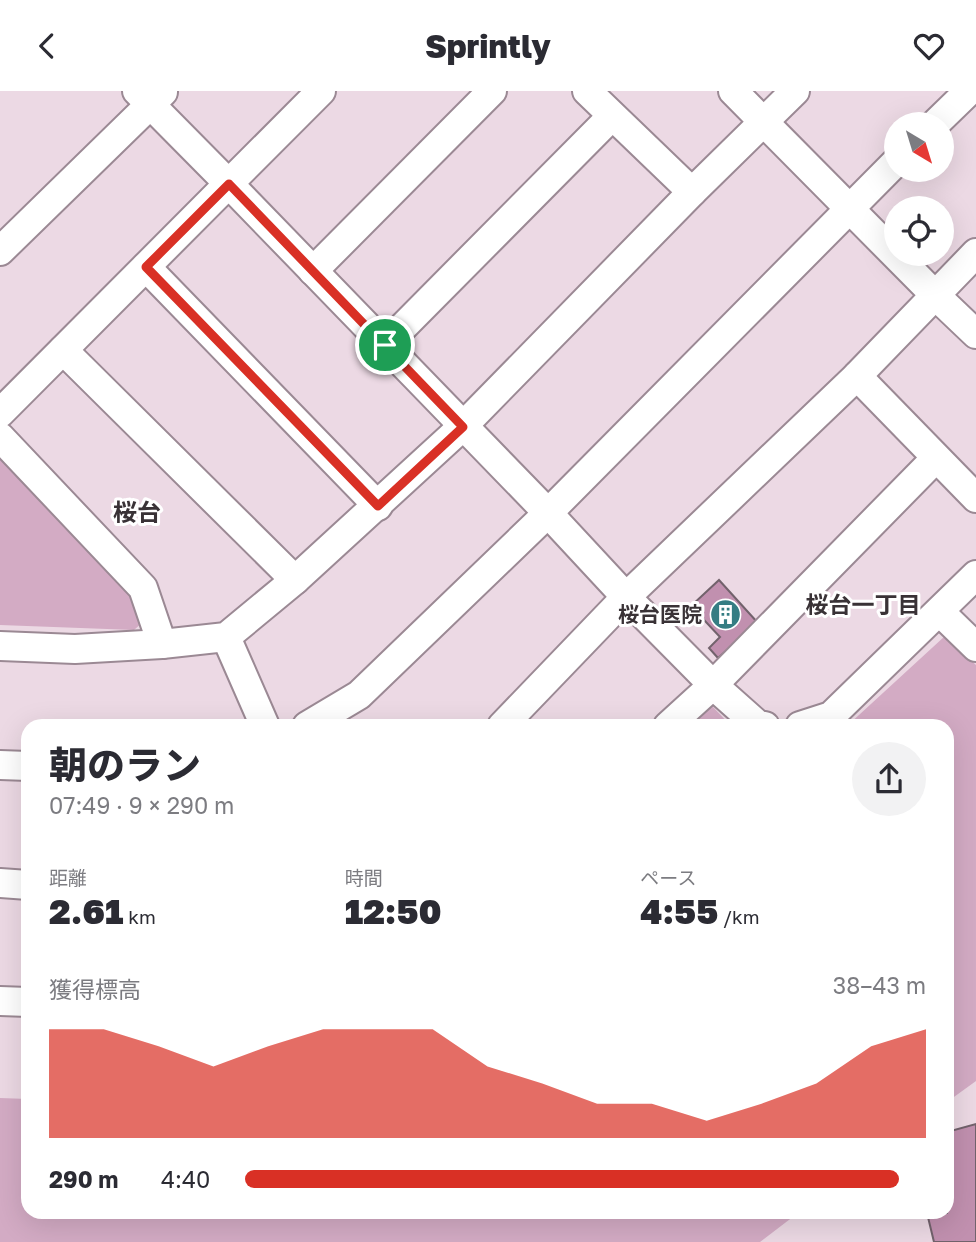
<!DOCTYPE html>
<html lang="ja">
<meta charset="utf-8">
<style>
body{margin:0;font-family:"Golos Text","Noto Sans JP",sans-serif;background:#f2f2f3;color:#2b2b33;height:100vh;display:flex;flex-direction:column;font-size:26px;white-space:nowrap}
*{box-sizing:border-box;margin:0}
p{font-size:23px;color:#7c7c81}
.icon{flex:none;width:38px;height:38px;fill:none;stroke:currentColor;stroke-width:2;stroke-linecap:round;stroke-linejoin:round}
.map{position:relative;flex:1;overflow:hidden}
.side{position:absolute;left:21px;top:628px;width:933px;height:500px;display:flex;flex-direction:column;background:#fff;border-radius:21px;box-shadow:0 7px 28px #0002}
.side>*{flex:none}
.needle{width:46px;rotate:142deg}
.buttons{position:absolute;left:884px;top:21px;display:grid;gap:14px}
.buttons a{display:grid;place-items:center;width:70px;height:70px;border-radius:50%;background:#fff;box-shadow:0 7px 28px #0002;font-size:35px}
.pin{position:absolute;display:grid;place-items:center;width:60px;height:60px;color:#fff;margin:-30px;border:4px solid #fff;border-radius:50%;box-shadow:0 2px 7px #0007}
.round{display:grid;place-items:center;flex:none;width:74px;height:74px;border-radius:37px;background:#f2f2f3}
.summary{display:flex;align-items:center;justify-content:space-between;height:119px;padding:0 28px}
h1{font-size:38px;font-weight:800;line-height:52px}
.figures{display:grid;grid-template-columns:repeat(3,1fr);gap:10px;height:119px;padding:7px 28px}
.figures div{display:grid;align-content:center}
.figures b{font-size:35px;font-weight:800}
.figures small{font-size:19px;font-weight:400}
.figures p{font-size:19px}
.chart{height:196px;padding:14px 28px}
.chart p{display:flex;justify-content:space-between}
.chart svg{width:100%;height:126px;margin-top:7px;fill:#d93025;opacity:.7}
ul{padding:0 28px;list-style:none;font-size:23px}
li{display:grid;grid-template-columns:112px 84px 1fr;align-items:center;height:52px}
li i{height:18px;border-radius:9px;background:#d93025}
header{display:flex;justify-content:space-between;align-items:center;height:91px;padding:0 28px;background:#fff;font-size:32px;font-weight:800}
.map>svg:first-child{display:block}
.green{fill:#d3abc4}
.building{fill:#c190af;stroke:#72626c;stroke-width:2}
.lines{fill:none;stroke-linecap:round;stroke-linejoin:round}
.minor-casing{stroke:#9b8994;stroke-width:32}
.minor{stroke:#fff;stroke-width:28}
.route-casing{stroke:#fff;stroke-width:14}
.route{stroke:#d93025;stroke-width:9}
.labels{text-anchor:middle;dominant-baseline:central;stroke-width:6;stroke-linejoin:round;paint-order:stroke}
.poi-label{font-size:21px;font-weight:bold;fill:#393236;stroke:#fff;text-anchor:end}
.neighbourhood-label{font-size:23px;font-weight:bold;fill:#393236;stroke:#fff}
.quarter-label{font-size:24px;font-weight:bold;fill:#393236;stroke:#fff}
</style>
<header><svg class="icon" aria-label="back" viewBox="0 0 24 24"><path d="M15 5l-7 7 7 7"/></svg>Sprintly<svg class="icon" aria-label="heart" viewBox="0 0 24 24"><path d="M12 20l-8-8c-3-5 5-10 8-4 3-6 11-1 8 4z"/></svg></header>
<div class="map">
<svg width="976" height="1151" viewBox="0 0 976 1151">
<rect width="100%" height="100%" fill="#ecd9e4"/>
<g class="green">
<polygon points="0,362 134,499 143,531 134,539 0,534"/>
<polygon points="945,545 976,574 976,990 947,1011 947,635 847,635"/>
<polygon points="712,615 731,635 692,635"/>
<polygon points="0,1007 28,1008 28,1122 798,1122 760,1151 0,1151"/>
</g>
<g class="building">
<polygon points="719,489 758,532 718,567 709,557 720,546 691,515"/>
<polygon points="976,1033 976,1151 934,1151 927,1122 947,1122 947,1041"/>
</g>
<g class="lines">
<defs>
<g id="minor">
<polyline points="137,0 229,93 548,422 626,506 713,594 758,634 765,635"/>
<polyline points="587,0 692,101"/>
<polyline points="733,0 935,204 976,243"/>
<polyline points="935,33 969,0"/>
<polyline points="0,160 163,1"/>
<polyline points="146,176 378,415"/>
<polyline points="313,180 492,0"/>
<polyline points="385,254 612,25"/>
<polyline points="63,259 295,489"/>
<polyline points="857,285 976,407"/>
<polyline points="0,322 321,0"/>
<polyline points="0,346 143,497 162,553"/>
<polyline points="940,521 976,556"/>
<polyline points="226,546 265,635"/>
<polyline points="0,555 75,558 162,553 226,546 295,489 462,336 692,101 795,0"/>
<polyline points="307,635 359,604 548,422 896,71"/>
<polyline points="502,635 626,506 857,285 976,162"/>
<polyline points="668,635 713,594 936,367"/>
<polyline points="800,635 831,625 976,484"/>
<polyline points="0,674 28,675"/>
<polyline points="0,792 28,794"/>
<polyline points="0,910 28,911"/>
</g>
</defs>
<use href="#minor" class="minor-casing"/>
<use href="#minor" class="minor"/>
</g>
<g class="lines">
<defs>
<polygon id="route" points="229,93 463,336 378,415 146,176"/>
</defs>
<use href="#route" class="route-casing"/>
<use href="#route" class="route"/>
</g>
<defs>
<symbol id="building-disc" viewBox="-11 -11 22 22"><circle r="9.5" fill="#357d83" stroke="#fff"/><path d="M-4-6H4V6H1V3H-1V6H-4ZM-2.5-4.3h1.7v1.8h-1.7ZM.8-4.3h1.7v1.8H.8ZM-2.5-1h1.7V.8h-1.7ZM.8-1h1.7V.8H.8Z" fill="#fff"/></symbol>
</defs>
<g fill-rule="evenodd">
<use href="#building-disc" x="708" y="506" width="35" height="35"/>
</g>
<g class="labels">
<g class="poi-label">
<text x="702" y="523">桜台医院</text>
</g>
<g class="neighbourhood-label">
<text x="863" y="513">桜台一丁目</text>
</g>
<g class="quarter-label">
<text x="137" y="420">桜台</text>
</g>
</g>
</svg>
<div class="buttons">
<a><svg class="needle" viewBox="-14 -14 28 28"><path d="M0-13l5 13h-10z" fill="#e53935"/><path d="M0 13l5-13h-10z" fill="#7c7c81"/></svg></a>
<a><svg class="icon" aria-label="locate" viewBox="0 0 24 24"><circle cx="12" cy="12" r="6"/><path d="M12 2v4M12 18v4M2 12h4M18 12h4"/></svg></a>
</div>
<div class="pin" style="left:385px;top:254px;background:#1e9e55"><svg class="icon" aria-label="arrive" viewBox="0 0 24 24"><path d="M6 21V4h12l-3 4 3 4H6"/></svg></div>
<section class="side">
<div class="summary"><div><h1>朝のラン</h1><p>07:49 · 9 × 290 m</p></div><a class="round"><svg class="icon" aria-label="share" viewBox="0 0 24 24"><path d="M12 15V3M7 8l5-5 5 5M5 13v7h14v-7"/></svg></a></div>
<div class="figures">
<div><p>距離</p><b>2.61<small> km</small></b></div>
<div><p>時間</p><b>12:50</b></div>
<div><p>ペース</p><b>4:55<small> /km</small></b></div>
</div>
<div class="chart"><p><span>獲得標高</span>38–43 m</p>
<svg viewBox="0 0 160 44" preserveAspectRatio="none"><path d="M0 44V6L10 6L20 12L30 19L40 12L50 6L60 6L70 6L80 19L90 25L100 32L110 32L120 38L130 32L140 25L150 12L160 6V44z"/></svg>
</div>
<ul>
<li><b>290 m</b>4:40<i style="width:96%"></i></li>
</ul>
</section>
</div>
